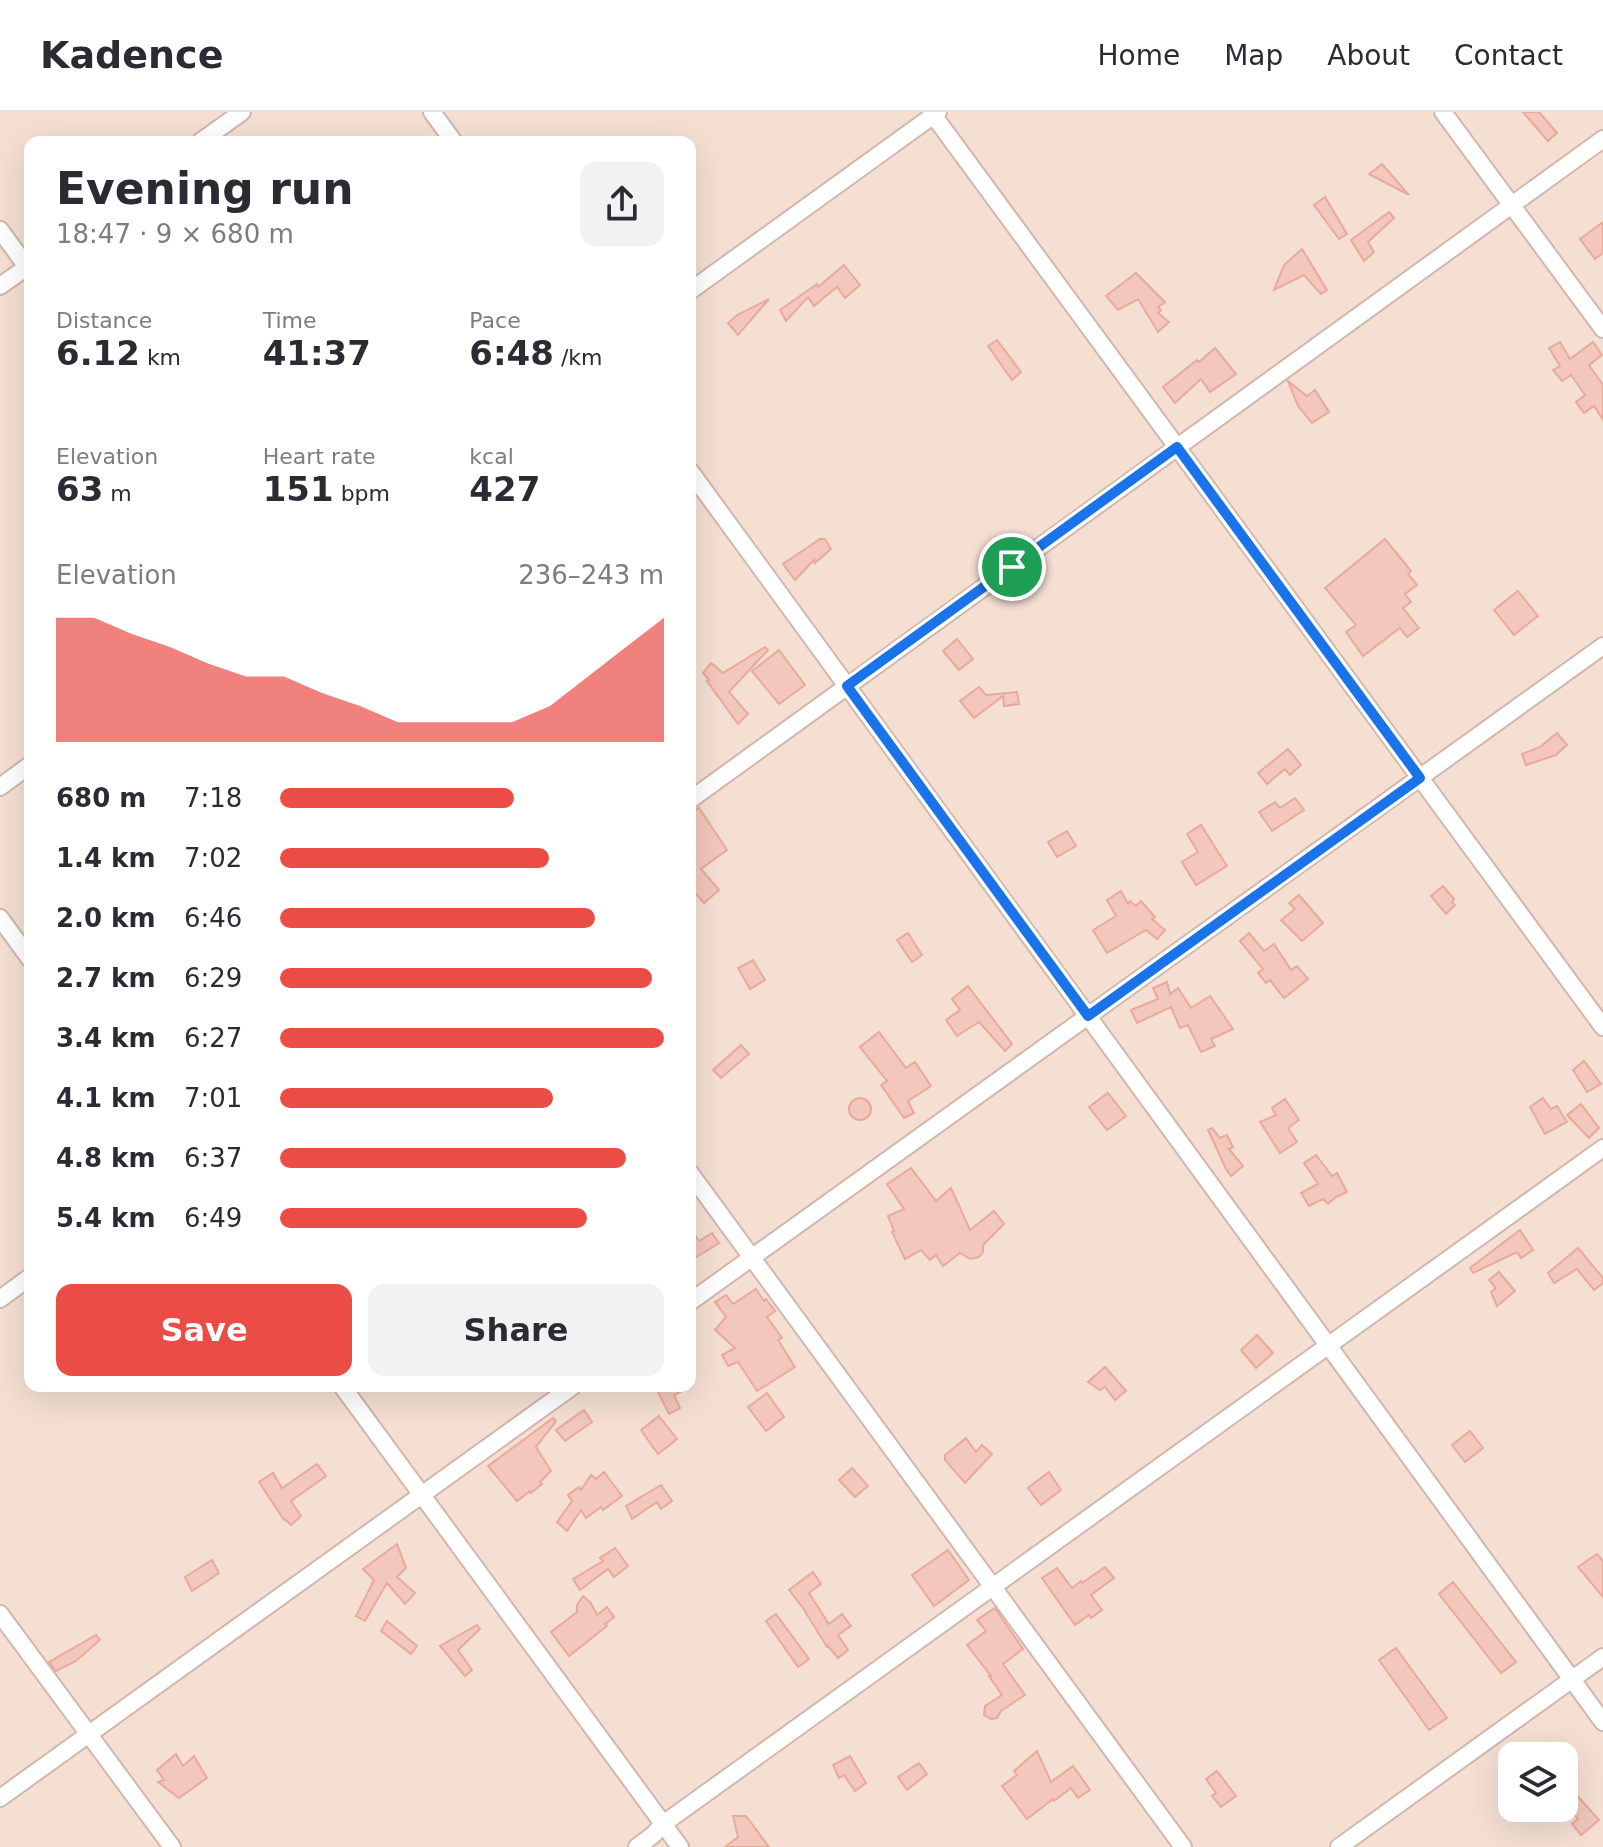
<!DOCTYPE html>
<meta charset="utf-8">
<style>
body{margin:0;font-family:"DejaVu Sans",sans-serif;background:#f2f2f3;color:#2b2b33;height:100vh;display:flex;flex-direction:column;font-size:30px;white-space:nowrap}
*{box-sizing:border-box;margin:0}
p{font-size:26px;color:#7c7c81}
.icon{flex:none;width:44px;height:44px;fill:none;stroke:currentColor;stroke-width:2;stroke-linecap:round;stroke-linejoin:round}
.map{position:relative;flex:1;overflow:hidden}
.details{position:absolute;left:24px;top:24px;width:672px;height:1256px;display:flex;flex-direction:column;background:#fff;border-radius:16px;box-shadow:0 8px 32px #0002}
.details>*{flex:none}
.controls{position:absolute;left:1498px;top:1630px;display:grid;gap:16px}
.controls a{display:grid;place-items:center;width:80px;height:80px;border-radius:16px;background:#fff;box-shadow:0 8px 32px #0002;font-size:40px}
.pin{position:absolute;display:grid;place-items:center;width:68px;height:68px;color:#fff;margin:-34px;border:4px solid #fff;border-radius:50%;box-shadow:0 2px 8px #0007}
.round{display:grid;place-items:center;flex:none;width:84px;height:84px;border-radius:16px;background:#f2f2f3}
.headline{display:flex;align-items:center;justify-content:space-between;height:136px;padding:0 32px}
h1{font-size:44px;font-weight:600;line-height:60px}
.metrics{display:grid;grid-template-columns:repeat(3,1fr);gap:12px;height:136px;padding:8px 32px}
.metrics div{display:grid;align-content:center}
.metrics b{font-size:34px;font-weight:600}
.metrics small{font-size:22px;font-weight:400}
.metrics p{font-size:22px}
.chart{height:224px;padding:16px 32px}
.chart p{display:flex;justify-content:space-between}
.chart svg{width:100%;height:144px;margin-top:8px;fill:#eb4c46;opacity:.7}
.cta{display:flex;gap:16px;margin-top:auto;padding:16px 32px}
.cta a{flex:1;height:92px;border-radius:16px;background:#eb4c46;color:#fff;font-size:32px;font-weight:600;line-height:92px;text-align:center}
.cta a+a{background:#f2f2f3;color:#2b2b33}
ul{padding:0 32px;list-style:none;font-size:26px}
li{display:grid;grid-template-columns:128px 96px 1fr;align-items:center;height:60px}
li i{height:20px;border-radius:10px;background:#eb4c46}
header{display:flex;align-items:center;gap:48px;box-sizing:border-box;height:112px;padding:0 40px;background:#fff;border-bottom:2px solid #e1e1e2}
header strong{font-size:38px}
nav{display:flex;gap:44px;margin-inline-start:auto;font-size:28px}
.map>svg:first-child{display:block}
.residential{fill:#f5dfd3;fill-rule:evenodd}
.building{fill:#f3c7bb;stroke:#e7aa9b;stroke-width:2}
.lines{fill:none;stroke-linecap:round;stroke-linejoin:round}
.minor-casing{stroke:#d1b7ad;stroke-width:20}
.minor{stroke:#fff;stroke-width:16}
.route-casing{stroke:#fff;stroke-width:16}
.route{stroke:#1a73e8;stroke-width:10}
</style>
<header>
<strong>Kadence</strong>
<nav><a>Home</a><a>Map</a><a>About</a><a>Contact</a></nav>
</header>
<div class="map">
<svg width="1603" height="1735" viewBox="0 0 1603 1735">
<rect width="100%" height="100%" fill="#fdefe5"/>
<path class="residential" d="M0,0h1603v1735h-1603zM30,30h660v1244h-660zM1512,1644h52v52h-52z"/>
<g class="building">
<polygon points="1523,0 1539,0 1557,21 1548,29"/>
<polygon points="1382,52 1408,82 1407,82 1369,62"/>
<polygon points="1325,85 1347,122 1339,127 1314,93"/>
<polygon points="1389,100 1394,106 1368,130 1374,140 1364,149 1351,128"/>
<polygon points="1603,110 1603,141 1595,147 1580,127"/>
<polygon points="1302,137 1327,178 1321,182 1304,163 1274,178 1284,153"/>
<polygon points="844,153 860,173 845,186 837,175 814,194 808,185 786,209 780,198 817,172 818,175"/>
<polygon points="1136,161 1165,190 1158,195 1161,198 1158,201 1169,210 1158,220 1138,187 1118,198 1106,184"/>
<polygon points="769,187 738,223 728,211 737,203"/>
<polygon points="997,228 1021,260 1012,268 988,234"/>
<polygon points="1560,230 1570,247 1593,230 1602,243 1589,253 1603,273 1603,308 1594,294 1584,301 1576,290 1585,283 1571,263 1562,269 1553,258 1560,254 1549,236"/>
<polygon points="1215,236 1236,262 1210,280 1201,267 1175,291 1163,275 1197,248 1199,250"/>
<polygon points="1288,269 1307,284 1315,278 1329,300 1312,311 1298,294"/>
<polygon points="820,427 825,427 831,437 815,451 814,448 795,468 783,452"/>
<polygon points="1385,427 1411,459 1408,462 1417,473 1405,482 1411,490 1403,496 1419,516 1407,525 1400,516 1363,544 1346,520 1356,513 1325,476"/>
<polygon points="1518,479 1538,504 1514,523 1494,498"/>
<polygon points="957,527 973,547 959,558 943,539"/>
<polygon points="765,535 768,538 729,580 748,602 738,612 707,569 709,568 703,561 711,551 723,561"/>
<polygon points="779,538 805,573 779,592 752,559"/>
<polygon points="979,575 986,583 1017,580 1019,592 1004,594 1003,584 974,606 960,589"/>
<polygon points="1557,621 1567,633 1556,643 1526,653 1522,642 1540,635"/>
<polygon points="1288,637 1301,653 1290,663 1285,657 1267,672 1258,661"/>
<polygon points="1295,686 1304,698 1272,719 1259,700 1275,690 1280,696"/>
<polygon points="699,696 727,738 701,757 719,778 704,791 690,775 690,702"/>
<polygon points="1201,713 1227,754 1196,773 1182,750 1198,740 1187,722"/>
<polygon points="1067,719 1076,734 1057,745 1048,730"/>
<polygon points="1443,774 1454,787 1452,790 1455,793 1446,802 1431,784"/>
<polygon points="1121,779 1128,792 1130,789 1136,794 1141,789 1155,805 1152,807 1165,818 1157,827 1146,818 1107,841 1093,818 1116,804 1107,788"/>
<polygon points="1299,783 1323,811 1302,829 1281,808 1295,797 1289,791"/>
<polygon points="908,821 922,843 912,850 897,828"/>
<polygon points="1249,821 1264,839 1274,832 1291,858 1297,854 1308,867 1284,886 1270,868 1266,871 1258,861 1263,857 1240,829"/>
<polygon points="753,848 765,868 750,877 738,856"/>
<polygon points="1167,870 1170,882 1178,876 1191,896 1210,884 1233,917 1211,927 1215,934 1201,940 1188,913 1180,916 1171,895 1137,911 1131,898 1158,887 1153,876"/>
<polygon points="968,874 1012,932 1005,939 979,910 957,924 946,908 960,898 952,887"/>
<polygon points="879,920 906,956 915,950 931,974 908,989 914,1001 904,1006 881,973 887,969 860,935"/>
<polygon points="741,933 749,942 721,966 713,958"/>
<polygon points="1584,949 1601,972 1587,980 1573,958"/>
<polygon points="1108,981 1126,1004 1107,1018 1089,995"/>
<polygon points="1543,986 1551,997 1557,994 1567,1010 1545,1022 1530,995"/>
<circle cx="860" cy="997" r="11"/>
<polygon points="1285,987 1299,1008 1288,1016 1297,1030 1280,1041 1260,1010 1276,1003 1272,996"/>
<polygon points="1581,992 1599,1016 1589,1026 1567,1003"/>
<polygon points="1212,1016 1220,1026 1227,1023 1233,1035 1229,1037 1243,1054 1231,1064 1226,1057 1208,1018"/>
<polygon points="1316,1043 1332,1064 1337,1061 1347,1080 1336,1085 1328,1092 1323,1087 1309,1094 1301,1081 1318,1072 1304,1051"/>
<polygon points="911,1056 936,1089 951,1076 970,1118 994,1099 1004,1112 983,1133 983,1140 979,1145 970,1147 960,1141 943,1154 936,1143 930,1148 921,1138 905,1147 892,1120 894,1119 888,1104 904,1097 887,1072"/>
<polygon points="690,1115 699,1129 712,1121 719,1131 690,1149"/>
<polygon points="1520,1118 1533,1138 1521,1146 1517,1140 1473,1161 1470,1156"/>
<polygon points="1578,1136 1603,1166 1603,1171 1594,1178 1577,1157 1554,1171 1548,1161"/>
<polygon points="1499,1160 1515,1179 1497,1194 1491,1180 1496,1176 1489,1168"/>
<polygon points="756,1177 764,1189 766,1187 775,1199 767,1205 782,1226 778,1228 795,1255 757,1279 738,1250 728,1254 722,1243 735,1236 715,1218 726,1205 715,1190 726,1183 733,1192"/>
<polygon points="1257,1223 1273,1241 1256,1256 1241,1238"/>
<polygon points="1105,1255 1126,1279 1115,1288 1105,1275 1100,1278 1088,1270"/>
<polygon points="655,1274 692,1274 674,1283 680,1296 669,1302"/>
<polygon points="767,1281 784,1305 766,1319 748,1295"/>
<polygon points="584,1298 592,1310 565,1329 556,1318"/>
<polygon points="659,1304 677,1327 658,1342 641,1318"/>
<polygon points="553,1306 556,1309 536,1335 551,1359 540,1370 542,1372 531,1381 530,1379 517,1389 488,1354"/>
<polygon points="1470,1319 1483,1336 1465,1350 1452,1333"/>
<polygon points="966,1326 976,1340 982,1333 992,1342 965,1371 945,1348 945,1343"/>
<polygon points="317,1352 326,1364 291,1389 301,1404 291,1413 285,1407 284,1408 259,1370 273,1361 282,1376"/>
<polygon points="852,1356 868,1374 855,1385 839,1368"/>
<polygon points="604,1360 622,1384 603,1398 601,1395 586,1406 581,1398 567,1419 557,1410 572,1389 568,1383 579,1375 581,1378 591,1363 596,1367"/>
<polygon points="1049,1360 1061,1378 1041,1393 1028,1376"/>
<polygon points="661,1373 672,1389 661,1397 657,1390 632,1407 626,1394"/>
<polygon points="397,1432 406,1456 397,1465 415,1481 405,1492 387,1471 365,1509 356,1504 374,1468 363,1457"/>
<polygon points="615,1436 628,1454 614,1465 608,1457 580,1478 573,1467 603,1449 600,1446"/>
<polygon points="948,1438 969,1468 934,1494 912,1463"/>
<polygon points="1597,1442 1603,1449 1603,1485 1578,1455"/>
<polygon points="212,1448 219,1461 192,1479 185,1465"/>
<polygon points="1105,1455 1114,1466 1091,1483 1102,1498 1091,1506 1089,1503 1075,1513 1042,1466 1057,1456 1072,1476 1081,1469 1082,1471"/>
<polygon points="813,1460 821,1472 809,1481 829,1512 842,1502 851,1514 838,1523 848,1538 838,1546 828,1534 827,1535 803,1496 789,1478"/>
<polygon points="1453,1470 1516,1550 1501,1561 1439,1482"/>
<polygon points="583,1484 591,1491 597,1503 607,1495 614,1505 605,1512 607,1514 569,1544 551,1520 577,1500 577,1493"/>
<polygon points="995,1496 1023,1537 1003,1552 1025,1583 1001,1599 997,1606 991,1607 984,1603 985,1594 1002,1583 989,1564 991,1564 967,1533 986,1519 977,1508"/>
<polygon points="776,1502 809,1547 798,1555 766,1509"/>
<polygon points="387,1509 417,1534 411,1542 381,1519"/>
<polygon points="477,1513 480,1517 458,1538 472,1558 465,1564 440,1534"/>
<polygon points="96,1523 100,1528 76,1549 56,1559 49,1550"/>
<polygon points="1396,1536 1447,1606 1429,1618 1379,1548"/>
<polygon points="1037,1639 1051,1670 1073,1654 1090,1678 1078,1686 1071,1676 1054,1689 1053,1687 1027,1707 1002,1674 1017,1663 1014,1659"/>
<polygon points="176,1642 183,1654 194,1644 207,1666 179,1686 158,1670 164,1668 157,1658"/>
<polygon points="850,1644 866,1671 855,1679 844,1663 839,1666 833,1653"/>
<polygon points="919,1651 927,1662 907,1678 898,1665"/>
<polygon points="1217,1659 1236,1684 1221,1695 1212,1684 1216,1681 1206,1667"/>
<polygon points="1564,1669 1599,1708 1581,1723 1572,1712 1578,1707 1564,1691"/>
<polygon points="733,1704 746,1704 769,1735 725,1735 738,1725"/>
</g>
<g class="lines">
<defs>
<g id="minor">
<polyline points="432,0 454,30"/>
<polyline points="931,0 1603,915"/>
<polyline points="1443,0 1603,217"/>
<polyline points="200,30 242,0"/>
<polyline points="0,118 30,159"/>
<polyline points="0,174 30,153"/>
<polyline points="690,179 938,0"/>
<polyline points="690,359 1603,1610"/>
<polyline points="0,675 30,653"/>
<polyline points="690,688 1603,27"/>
<polyline points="0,806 30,847"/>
<polyline points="690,1061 1183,1735"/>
<polyline points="0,1187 30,1165"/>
<polyline points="690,1190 1603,534"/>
<polyline points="342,1274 680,1735"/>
<polyline points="0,1502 172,1735"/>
<polyline points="0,1686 573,1274"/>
<polyline points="637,1735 653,1723 663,1712 1603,1036"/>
<polyline points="1339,1735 1603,1545"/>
</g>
</defs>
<use href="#minor" class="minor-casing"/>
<use href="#minor" class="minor"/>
</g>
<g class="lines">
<defs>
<polygon id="route" points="1177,335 1420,666 1088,904 847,574"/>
</defs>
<use href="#route" class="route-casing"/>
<use href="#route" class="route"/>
</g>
</svg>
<div class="controls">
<a><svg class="icon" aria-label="layers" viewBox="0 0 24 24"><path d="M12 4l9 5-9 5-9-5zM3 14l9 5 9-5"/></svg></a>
</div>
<div class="pin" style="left:1012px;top:455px;background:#1e9e55"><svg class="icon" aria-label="arrive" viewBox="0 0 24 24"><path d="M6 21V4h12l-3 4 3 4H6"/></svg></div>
<section class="details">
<div class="headline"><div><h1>Evening run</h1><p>18:47 · 9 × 680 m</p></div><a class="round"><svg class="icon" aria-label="share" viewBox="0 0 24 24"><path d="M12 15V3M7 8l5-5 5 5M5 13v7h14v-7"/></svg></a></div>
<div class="metrics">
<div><p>Distance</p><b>6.12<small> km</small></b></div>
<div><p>Time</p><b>41:37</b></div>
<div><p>Pace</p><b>6:48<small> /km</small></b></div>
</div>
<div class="metrics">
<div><p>Elevation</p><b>63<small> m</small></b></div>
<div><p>Heart rate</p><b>151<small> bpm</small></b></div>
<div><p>kcal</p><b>427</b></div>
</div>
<div class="chart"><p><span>Elevation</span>236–243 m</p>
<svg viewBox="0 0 160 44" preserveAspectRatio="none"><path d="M0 44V6L10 6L20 11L30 15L40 20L50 24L60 24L70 29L80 33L90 38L100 38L110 38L120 38L130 33L140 24L150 15L160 6V44z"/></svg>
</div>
<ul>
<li><b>680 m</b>7:18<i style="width:61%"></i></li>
<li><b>1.4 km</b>7:02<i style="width:70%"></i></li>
<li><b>2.0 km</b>6:46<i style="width:82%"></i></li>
<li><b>2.7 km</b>6:29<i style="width:97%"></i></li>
<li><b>3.4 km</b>6:27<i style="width:100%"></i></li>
<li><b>4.1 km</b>7:01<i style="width:71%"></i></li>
<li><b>4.8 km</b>6:37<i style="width:90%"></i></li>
<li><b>5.4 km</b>6:49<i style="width:80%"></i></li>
</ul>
<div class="cta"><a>Save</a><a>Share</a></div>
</section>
</div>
